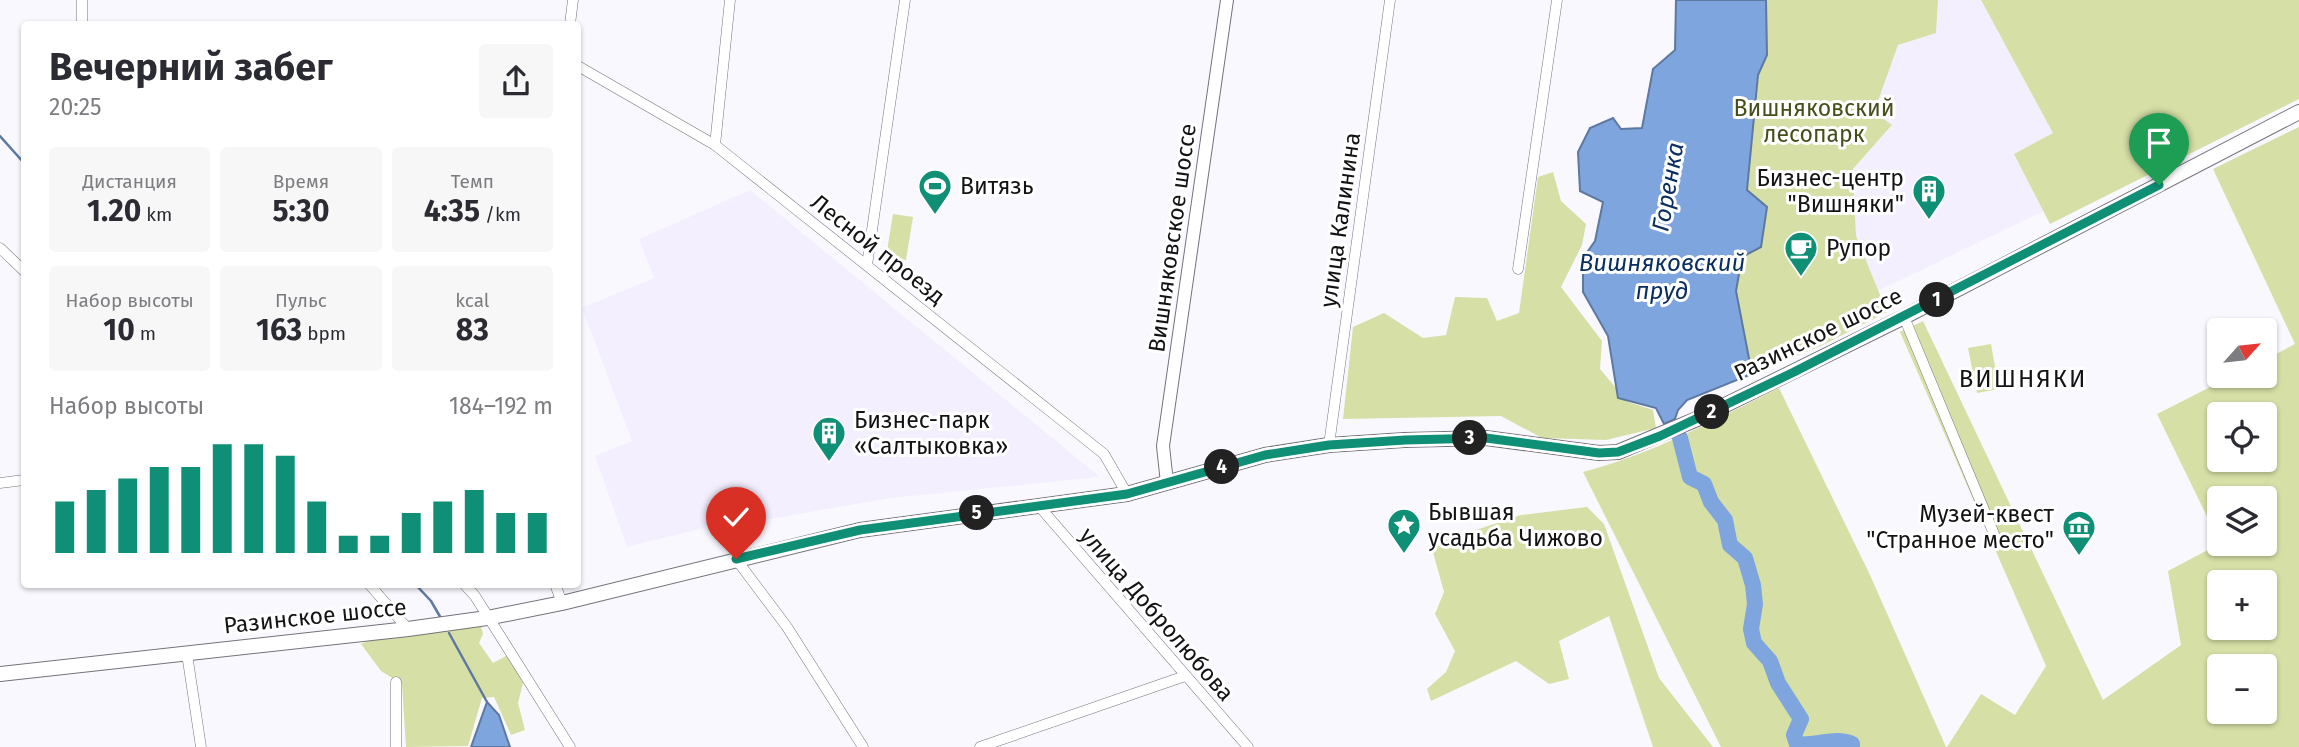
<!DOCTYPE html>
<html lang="ru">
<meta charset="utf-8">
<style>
body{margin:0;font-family:"Fira Sans",sans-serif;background:#f7f7f7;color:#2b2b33;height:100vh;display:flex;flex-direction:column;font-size:26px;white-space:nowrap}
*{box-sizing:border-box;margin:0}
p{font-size:23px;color:#7c7c81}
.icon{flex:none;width:38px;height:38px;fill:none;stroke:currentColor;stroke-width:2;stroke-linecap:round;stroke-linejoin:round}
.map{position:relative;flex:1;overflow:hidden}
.details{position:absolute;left:21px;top:21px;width:560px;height:567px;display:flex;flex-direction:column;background:#fff;border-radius:7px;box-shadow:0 2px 5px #0004}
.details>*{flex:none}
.needle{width:46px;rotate:63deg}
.tools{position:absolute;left:2207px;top:318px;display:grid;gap:14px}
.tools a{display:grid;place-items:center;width:70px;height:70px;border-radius:7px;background:#fff;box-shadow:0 2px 5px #0004;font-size:35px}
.pin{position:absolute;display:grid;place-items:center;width:60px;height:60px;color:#fff;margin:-72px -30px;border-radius:50% 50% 50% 0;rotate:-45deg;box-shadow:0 0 7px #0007}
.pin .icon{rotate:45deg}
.km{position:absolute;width:35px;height:35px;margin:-18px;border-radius:50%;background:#222;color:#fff;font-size:19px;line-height:35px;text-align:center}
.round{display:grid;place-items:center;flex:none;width:74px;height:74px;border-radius:7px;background:#f7f7f7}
.headline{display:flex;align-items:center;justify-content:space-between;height:119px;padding:0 28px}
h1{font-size:38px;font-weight:700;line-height:52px}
.stats{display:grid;grid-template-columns:repeat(3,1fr);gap:10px;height:119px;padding:7px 28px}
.stats div{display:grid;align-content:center;border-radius:7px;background:#f7f7f7;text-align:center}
.stats b{font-size:30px;font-weight:700}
.stats small{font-size:19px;font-weight:400}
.stats p{font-size:19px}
.chart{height:196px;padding:14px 28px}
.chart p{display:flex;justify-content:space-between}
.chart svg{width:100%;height:126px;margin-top:7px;stroke:#0f8f75;stroke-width:6}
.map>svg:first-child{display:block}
.built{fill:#f4effe}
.green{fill:#d6dfa6;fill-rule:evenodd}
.water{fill:#7ea5dd;stroke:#5e79a1;stroke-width:2}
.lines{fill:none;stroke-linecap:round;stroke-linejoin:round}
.stream{stroke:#5e79a1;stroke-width:2.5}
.river{stroke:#7ea5dd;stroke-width:16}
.minor-casing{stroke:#75737a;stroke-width:11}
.tertiary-casing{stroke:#75737a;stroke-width:14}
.secondary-casing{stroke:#75737a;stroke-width:16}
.minor{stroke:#fff;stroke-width:10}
.tertiary{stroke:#fff;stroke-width:12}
.secondary{stroke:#fff;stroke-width:14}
.route-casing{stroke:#fff;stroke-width:14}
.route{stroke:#0f8f75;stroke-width:9}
.labels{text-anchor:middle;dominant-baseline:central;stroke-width:6;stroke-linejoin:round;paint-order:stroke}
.park-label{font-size:23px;fill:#474e1a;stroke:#fff}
.poi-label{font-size:23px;fill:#131214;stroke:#fff;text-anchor:start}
.street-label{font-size:23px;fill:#131214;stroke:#fff}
.water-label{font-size:24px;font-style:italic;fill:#092f61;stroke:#fff}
.neighbourhood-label{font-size:24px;letter-spacing:2px;fill:#131214;stroke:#fff}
</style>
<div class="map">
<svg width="2299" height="747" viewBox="0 0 2299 747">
<rect width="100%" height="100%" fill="#faf8ff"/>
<g class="built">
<polygon points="1938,0 1981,0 2053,133 2014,154 2044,211 1878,291 1856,236 1853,169 1892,126 1874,112 1898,45 1936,32"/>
<polygon points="750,190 1100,477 891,498 730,526 728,522 627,547 595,456 632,441 582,308 654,278 639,239"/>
</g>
<g class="green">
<polygon points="1766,0 1938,0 1936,33 1898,45 1874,112 1892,125 1853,169 1856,236 1887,312 1823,345 1752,374 1736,291 1742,257 1761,247 1767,207 1747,191 1758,75 1767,55"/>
<polygon points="1981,0 2299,0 2299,99 2050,224 2014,154 2053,133"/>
<path d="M2299,127v620h-352l34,-53 34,21 31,-49 -146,-334 23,-11 180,379 78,-55 -13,-74 51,-27h45v-45h-45v42l-62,-127 75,-38h32l1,-16 30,-16 -82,-175zM2219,415h45v45h-45zM2219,583h45v45h-45zM2219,667h45v45h-45z"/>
<polygon points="1553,172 1561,201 1586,224 1582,245 1561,287 1602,341 1600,369 1628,402 1653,410 1656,428 1606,440 1542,438 1501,416 1343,419 1353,327 1384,313 1423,338 1446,335 1455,297 1487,298 1497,321 1519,313 1538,177"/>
<polygon points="893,214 913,217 906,260 886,257"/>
<polygon points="1991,344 1999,389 1977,393 1968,348"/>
<path d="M1779,388l91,187 76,172h-225l-138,-275c67,-17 134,-53 196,-84z"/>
<polygon points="1587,507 1604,524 1659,678 1713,747 1653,747 1609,616 1559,641 1569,679 1549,684 1516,661 1431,701 1427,689 1446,672 1455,651 1435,614 1444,592 1431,545 1521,515"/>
<polygon points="481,626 483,634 479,643 493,663 508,655 523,683 518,703 525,730 511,735 494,697 482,698 468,746 406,747 402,684 381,671 361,644 374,638"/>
</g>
<g class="water">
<polygon points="1676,0 1766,0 1767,55 1758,75 1747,190 1767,207 1761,247 1742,257 1736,291 1752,374 1687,400 1678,410 1675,419 1664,424 1656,408 1618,398 1608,336 1583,292 1583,258 1595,241 1603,202 1580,191 1578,152 1590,128 1613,118 1621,129 1642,128 1653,69 1675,50"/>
<polygon points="487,702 499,715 510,747 471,747"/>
</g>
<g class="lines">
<g class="stream">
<polyline points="0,136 24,163"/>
<polyline points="415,584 431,601 442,620"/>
<polyline points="449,633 487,702"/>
</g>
<path class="river" d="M1680,438l10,39 14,7 7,18 14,18 5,25 15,13 8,27 2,19 -4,25 3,14 16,18 8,22 23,36 -7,16 3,9c18,3 38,-8 55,0v3"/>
<defs>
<g id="minor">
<polyline points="82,0 82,24"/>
<polyline points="570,24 573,0"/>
<polyline points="578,66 715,145 1104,454 1127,494"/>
<polyline points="715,145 730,0"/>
<polyline points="0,248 24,271"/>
<polyline points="867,265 905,0"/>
<polyline points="1518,269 1557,0"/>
<polyline points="1904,317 1994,534"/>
<polyline points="1329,445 1390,0"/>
<polyline points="0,483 24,480"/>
<polyline points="1038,505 1248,747"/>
<polyline points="736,559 787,627 863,747"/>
<polyline points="369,584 408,629"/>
<polyline points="464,584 475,596 570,747"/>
<polyline points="555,584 562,603"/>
<polyline points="187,654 201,747"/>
<polyline points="396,682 396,747"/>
<polyline points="980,747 1185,676"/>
</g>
<polyline id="tertiary" points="1167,483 1163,446 1227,0"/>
<polyline id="secondary" points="0,674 408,629 487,618 562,603 860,530 1127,494 1265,455 1329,445 1404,440 1486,438 1599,453 1618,452 1697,419 1904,317 2299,112"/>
</defs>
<use href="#minor" class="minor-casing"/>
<use href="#tertiary" class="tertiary-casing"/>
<use href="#secondary" class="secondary-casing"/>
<use href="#minor" class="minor"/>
<use href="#tertiary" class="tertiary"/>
<use href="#secondary" class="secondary"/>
</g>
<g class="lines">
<defs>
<polyline id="route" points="736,559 860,530 1127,494 1265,455 1329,445 1405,440 1486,438 1599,453 1618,452 1660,436 1794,372 2159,185"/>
</defs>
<use href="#route" class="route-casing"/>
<use href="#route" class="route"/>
</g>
<defs>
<symbol id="stadium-pin" viewBox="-11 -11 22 30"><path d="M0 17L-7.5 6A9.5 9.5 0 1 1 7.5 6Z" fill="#0f8f75" stroke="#fff"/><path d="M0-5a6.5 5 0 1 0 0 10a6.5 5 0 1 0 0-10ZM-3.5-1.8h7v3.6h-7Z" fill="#fff"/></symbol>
<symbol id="building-pin" viewBox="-11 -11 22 30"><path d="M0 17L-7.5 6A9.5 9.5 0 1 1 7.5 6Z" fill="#0f8f75" stroke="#fff"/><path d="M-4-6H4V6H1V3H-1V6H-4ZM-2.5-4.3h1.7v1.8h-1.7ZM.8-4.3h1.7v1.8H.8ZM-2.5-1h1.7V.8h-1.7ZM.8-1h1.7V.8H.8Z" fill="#fff"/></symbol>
<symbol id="cafe-pin" viewBox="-11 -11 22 30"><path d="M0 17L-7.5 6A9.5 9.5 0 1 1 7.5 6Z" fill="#0f8f75" stroke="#fff"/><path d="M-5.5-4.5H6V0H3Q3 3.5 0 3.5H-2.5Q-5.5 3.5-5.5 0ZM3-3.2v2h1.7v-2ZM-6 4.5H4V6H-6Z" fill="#fff"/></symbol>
<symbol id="sight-pin" viewBox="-11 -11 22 30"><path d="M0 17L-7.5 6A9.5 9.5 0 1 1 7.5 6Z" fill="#0f8f75" stroke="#fff"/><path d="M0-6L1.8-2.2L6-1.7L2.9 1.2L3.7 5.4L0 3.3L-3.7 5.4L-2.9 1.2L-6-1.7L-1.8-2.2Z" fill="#fff"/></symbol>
<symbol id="museum-pin" viewBox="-11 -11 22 30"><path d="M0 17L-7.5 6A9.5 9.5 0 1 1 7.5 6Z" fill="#0f8f75" stroke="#fff"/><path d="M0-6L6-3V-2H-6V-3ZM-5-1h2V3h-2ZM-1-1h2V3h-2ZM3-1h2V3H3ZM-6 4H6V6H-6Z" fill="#fff"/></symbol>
</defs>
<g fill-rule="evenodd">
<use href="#stadium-pin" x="916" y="167" width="38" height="52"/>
<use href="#building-pin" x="1910" y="172" width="38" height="52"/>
<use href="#cafe-pin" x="1782" y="229" width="38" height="52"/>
<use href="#building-pin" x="810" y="414" width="38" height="52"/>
<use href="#sight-pin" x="1385" y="506" width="38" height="52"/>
<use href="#museum-pin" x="2060" y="508" width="38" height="52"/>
</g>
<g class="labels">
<g class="park-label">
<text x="1814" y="108">Вишняковский<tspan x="1814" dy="26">лесопарк</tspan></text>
</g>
<g class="poi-label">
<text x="1904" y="178" text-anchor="end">Бизнес-центр<tspan x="1904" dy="26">"Вишняки"</tspan></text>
<text x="960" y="186">Витязь</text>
<text x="1826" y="248">Рупор</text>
<text x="854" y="420">Бизнес-парк<tspan x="854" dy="26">«Салтыковка»</tspan></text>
<text x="1428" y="512">Бывшая<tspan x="1428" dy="26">усадьба Чижово</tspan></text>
<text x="2054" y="514" text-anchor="end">Музей-квест<tspan x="2054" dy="26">"Странное место"</tspan></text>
</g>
<g class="street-label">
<text transform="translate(1340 220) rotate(-82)">улица Калинина</text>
<text transform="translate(1172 238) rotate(-82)">Вишняковское шоссе</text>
<text transform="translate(878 249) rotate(38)">Лесной проезд</text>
<text transform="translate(1818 334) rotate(-26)">Разинское шоссе</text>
<text transform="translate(1157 614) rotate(49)">улица Добролюбова</text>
<text transform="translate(315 616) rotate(-6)">Разинское шоссе</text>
</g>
<g class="water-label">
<text transform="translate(1668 187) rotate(-80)">Горенка</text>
<text x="1662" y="263">Вишняковский<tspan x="1662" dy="28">пруд</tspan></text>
</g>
<g class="neighbourhood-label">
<text x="2023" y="379">ВИШНЯКИ</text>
</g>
</g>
</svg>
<div class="tools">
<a><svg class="needle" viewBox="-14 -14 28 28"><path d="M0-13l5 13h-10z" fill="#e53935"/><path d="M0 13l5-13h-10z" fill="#7c7c81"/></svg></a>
<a><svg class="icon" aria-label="locate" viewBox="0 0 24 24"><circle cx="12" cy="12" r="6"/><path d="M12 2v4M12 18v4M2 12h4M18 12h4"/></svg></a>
<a><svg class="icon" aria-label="layers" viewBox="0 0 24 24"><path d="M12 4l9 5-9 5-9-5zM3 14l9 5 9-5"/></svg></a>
<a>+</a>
<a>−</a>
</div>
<div class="pin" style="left:2159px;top:185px;background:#1e9e55"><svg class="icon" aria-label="arrive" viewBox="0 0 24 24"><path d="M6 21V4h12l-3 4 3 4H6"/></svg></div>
<div class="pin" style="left:736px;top:559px;background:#d93025"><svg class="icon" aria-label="check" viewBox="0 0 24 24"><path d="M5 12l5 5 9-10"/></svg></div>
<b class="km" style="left:1937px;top:300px">1</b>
<b class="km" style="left:1712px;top:412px">2</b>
<b class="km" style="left:1470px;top:438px">3</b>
<b class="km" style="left:1222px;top:467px">4</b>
<b class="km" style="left:977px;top:513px">5</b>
<section class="details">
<div class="headline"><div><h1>Вечерний забег</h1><p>20:25</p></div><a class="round"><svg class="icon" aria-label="share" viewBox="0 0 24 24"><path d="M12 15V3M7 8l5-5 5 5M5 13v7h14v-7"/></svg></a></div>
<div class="stats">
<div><p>Дистанция</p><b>1.20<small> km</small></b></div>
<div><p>Время</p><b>5:30</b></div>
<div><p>Темп</p><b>4:35<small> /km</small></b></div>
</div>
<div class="stats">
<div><p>Набор высоты</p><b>10<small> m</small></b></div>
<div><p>Пульс</p><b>163<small> bpm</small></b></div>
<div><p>kcal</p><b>83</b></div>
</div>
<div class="chart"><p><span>Набор высоты</span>184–192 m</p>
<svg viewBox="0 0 160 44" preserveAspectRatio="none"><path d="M5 44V26M15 44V22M25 44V18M35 44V14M45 44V14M55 44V6M65 44V6M75 44V10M85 44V26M95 44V38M105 44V38M115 44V30M125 44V26M135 44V22M145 44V30M155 44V30"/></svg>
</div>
</section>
</div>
